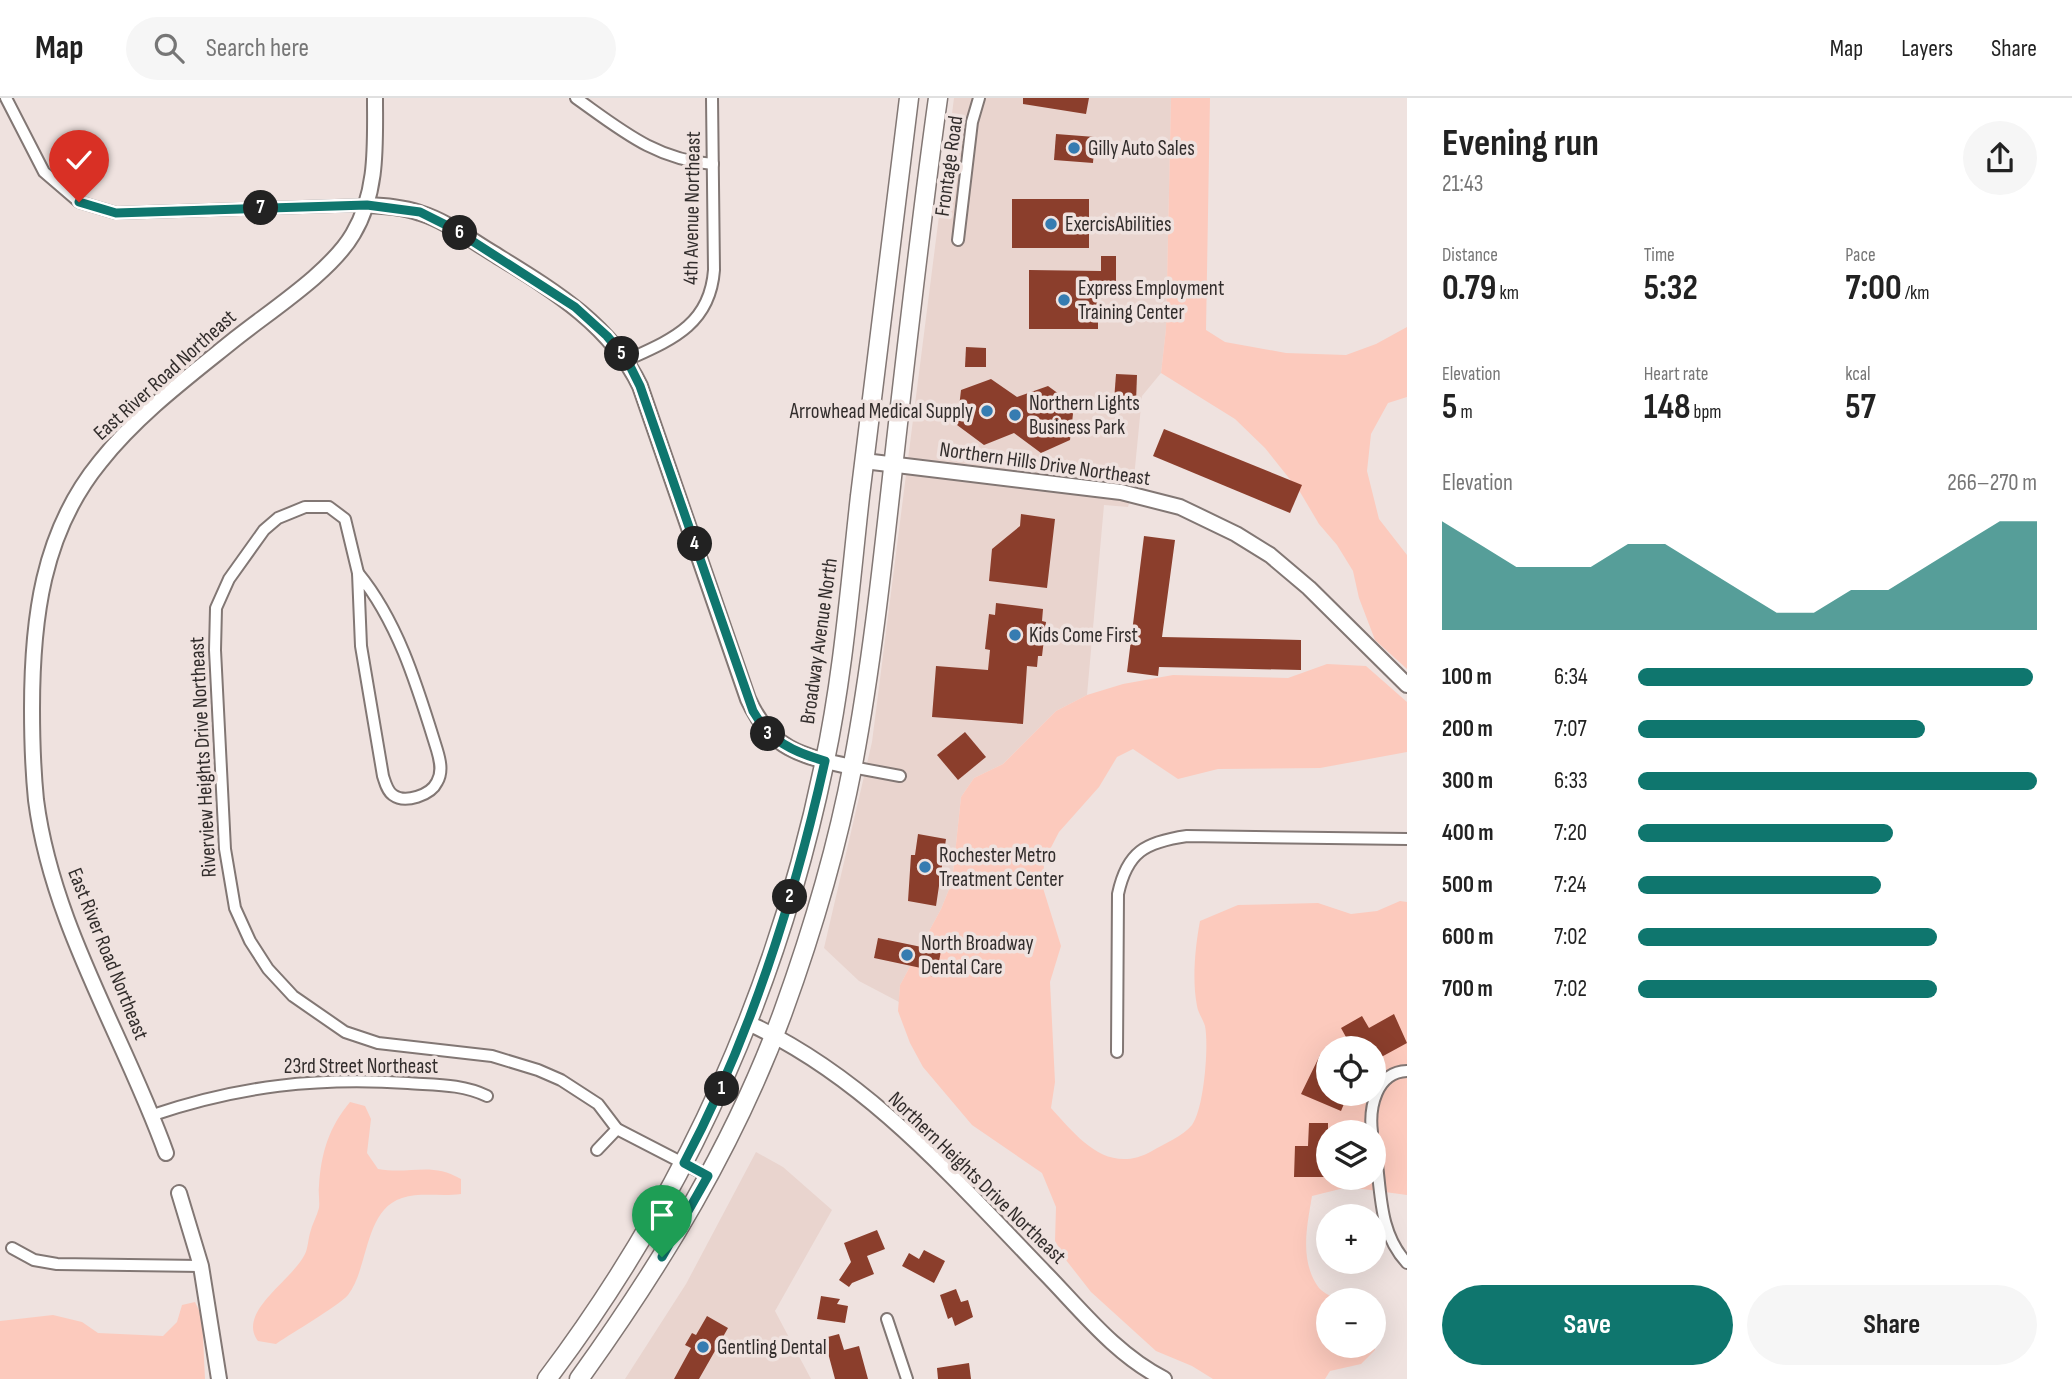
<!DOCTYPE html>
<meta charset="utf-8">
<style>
body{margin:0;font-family:"Sofia Sans Condensed",sans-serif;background:#f6f6f6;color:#222;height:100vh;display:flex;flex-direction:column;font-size:26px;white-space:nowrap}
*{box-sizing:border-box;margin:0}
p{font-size:23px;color:#767676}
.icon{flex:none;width:38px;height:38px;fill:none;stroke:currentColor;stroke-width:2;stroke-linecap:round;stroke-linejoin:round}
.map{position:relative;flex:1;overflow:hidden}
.drawer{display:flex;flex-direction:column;background:#fff;width:665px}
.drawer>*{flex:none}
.fabs{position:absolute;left:1316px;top:938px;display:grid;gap:14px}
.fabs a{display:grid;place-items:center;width:70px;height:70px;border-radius:50%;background:#fff;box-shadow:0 7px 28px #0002;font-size:35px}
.pin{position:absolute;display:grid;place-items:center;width:60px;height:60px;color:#fff;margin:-72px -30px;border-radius:50% 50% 50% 0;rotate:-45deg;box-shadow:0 0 7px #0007}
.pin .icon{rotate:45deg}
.km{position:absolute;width:35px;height:35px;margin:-18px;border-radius:50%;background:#222;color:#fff;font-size:19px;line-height:35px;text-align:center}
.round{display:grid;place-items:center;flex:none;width:74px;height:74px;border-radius:37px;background:#f6f6f6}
.summary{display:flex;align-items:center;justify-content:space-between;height:119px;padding:0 35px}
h1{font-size:38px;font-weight:700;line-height:52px}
.figures{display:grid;grid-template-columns:repeat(3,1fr);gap:10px;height:119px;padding:7px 35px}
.figures div{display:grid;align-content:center}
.figures b{font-size:35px;font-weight:700}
.figures small{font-size:19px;font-weight:400}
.figures p{font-size:19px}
.chart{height:196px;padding:14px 35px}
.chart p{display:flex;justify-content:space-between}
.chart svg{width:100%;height:126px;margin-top:7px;fill:#0f766e;opacity:.7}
.button{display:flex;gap:14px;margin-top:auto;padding:14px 35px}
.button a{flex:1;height:80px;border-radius:42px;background:#0f766e;color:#fff;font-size:28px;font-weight:700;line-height:80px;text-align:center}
.button a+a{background:#f6f6f6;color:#222}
ul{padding:0 35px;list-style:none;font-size:23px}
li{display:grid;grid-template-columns:112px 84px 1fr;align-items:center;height:52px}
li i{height:18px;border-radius:9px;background:#0f766e}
header{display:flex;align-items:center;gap:42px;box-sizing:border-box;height:98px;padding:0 35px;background:#fff;border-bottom:2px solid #e0e0e0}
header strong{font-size:33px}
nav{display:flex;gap:38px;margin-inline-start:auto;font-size:24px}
.search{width:490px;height:63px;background:#f6f6f6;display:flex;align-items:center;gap:18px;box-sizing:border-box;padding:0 24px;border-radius:38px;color:#767676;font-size:26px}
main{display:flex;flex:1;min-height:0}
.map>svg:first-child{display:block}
.built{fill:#e9d4ce}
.green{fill:#fccabd;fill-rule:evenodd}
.building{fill:#8b3e2c}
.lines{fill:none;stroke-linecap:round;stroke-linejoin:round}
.minor-casing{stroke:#827774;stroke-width:14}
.tertiary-casing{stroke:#827774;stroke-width:18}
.primary-casing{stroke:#827774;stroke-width:21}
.minor{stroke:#fff;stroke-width:10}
.tertiary{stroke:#fff;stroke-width:14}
.primary{stroke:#fff;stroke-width:18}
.route-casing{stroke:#fff;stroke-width:14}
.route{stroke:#0f766e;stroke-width:9}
.poi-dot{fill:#367cb1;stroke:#efe2df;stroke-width:2.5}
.labels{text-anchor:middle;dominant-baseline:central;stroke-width:7;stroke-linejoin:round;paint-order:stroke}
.poi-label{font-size:21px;fill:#322d2c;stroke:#efe2df;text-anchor:start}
.street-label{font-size:21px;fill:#322d2c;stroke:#efe2df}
</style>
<header>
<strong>Map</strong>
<div class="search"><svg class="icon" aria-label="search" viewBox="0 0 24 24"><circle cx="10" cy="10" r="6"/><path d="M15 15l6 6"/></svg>Search here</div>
<nav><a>Map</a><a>Layers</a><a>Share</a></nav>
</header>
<main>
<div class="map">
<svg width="1407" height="1281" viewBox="0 0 1407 1281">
<rect width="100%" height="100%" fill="#efe2df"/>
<g class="built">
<polygon points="954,0 1171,0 1166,231 1161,275 1142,298 1133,390 1128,409 1104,407 1087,597 1056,613 1003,666 974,680 961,699 952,784 941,811 900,887 899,904 859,883 824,850 872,644"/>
<polygon points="756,1054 783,1069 832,1112 775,1213 811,1281 625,1281 686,1186"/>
</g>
<g class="green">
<polygon points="1171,0 1210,0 1206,232 1225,244 1286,255 1346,257 1376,246 1407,229 1407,299 1388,305 1371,336 1367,373 1379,421 1407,457 1407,571 1375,542 1359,500 1353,473 1337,447 1319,426 1300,394 1265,350 1235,321 1161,275 1166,231"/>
<path d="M1327,566l39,2 41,36v50l-87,16 -102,1 -40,10 -45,-30 -16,8 -18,30 -40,45 -15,29 -1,27 18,58 -11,36 5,100 -4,26c27,30 57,68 101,43 12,-7 31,-15 40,-26 12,-16 17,-79 13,-99 -2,-7 -7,-13 -8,-20 -5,-26 -2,-58 3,-85l38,-16 80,-2 33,11 26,-3 23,-10 7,1v293l-59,-8 -36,9c-5,30 -13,65 7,92 4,5 14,9 19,12h-10v46h46v-3l1,7 -14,14 -31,7 -5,8h-112l-21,-13 -36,-15 -65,-59 -25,-32 -11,-19 1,-34 -14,-34 -70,-48 -49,-58 -13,-24 -12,-32 2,-26 41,-76 11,-27 9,-85 13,-19 29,-14 53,-53 31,-16 36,-11 50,-9 115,3zM1328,950h46v46h-46zM1328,1034h46v46h-46z"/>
<path d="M350,1004l15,4 6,13 -4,34 11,16c33,6 52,-8 83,10v15c-20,3 -40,-2 -59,4 -38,12 -33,70 -54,97 -11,12 -55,37 -72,49l-18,-3c-22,-29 35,-61 47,-87 3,-6 3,-14 5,-21 2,-9 7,-17 9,-25 1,-7 -1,-15 0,-22 2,-33 10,-59 31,-84z"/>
<polygon points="195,1204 202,1219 205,1281 0,1281 0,1223 53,1217 82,1224 98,1235 163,1238 177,1224 182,1207"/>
</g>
<g class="building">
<polygon points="1023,0 1089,0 1086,16 1023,6"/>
<polygon points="1056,36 1095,39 1093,65 1054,62"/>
<rect x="1012" y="101" width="77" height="49"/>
<polygon points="1101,158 1116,158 1116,183 1098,183 1098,231 1029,231 1029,172 1101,173"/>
<polygon points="966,249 986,250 986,269 965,269"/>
<polygon points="1116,276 1137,277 1136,304 1114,303"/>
<polygon points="991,281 1017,299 1048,288 1074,307 1070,342 1041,355 1014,335 984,347 957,327 961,292"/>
<polygon points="1164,331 1302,387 1290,415 1153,358"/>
<polygon points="1021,416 1055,421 1047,490 989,483 992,451 1020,428"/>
<polygon points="1144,438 1175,442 1162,539 1301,542 1301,572 1159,569 1158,578 1127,574"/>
<polygon points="996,505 1043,511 1042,523 1046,524 1042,558 1038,558 1037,569 1027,568 1023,626 932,619 936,568 988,572 990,552 985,551 989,516 995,517"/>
<polygon points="965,634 986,659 958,682 937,657"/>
<polygon points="918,736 946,741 936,808 908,803 911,757 915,757"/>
<polygon points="878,840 941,853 936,879 920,876 921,870 874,860"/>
<polygon points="1394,916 1407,945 1374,963 1374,950 1352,950 1341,930 1362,918 1369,930"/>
<polygon points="1320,957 1328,961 1328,996 1348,996 1341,1013 1301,996"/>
<polygon points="1309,1025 1328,1025 1328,1079 1294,1079 1295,1048 1308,1048"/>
<polygon points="877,1132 885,1151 867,1158 874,1176 852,1185 849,1189 839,1182 851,1164 844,1145"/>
<polygon points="924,1152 945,1163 934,1185 902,1168 909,1155 919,1161"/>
<polygon points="956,1191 961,1204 968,1202 973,1219 955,1228 952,1219 948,1221 940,1197"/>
<polygon points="821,1198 840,1201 837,1206 848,1208 845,1225 817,1221"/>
<polygon points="707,1218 728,1230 699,1281 674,1281 691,1250 685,1247 692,1235 696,1237"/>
<polygon points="839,1236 844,1252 859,1248 868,1281 835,1281 824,1240"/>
<polygon points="969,1265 971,1281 938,1281 937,1270"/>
</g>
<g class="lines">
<defs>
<g id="minor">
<polyline points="6,0 44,74 79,104 116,115 367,107"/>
<path d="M576,0c45,32 80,62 137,66"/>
<polyline points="958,142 972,24 979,0"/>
<path d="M627,262c44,-20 83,-35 87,-90l-2,-172"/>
<polyline points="358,475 345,421 329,409 305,409 278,420 264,432 229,481 216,510 215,552 225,751 235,810 250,843 268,871 293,898 345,934 378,945 492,958 538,972 561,982 598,1006 617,1031 708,1078"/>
<path d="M358,475c41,50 60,116 79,177 3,10 6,22 0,32 -6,13 -32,22 -44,13 -6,-4 -8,-13 -10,-19l-22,-130z"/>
<polyline points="852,669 900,678"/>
<path d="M1117,954l1,-158c9,-42 27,-52 69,-58l220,3"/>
<path d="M153,1017c86,-29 164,-38 255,-32 28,2 54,1 79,13"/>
<path d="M1372,1034c-3,-24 4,-60 35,-61"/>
<path d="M1374,1045c8,42 2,87 33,120"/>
<polyline points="597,1052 617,1031"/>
<polyline points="12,1150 34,1162 57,1166 201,1168"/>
<polyline points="887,1221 907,1281"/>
</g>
<g id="tertiary">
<path d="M367,107c18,1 36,2 53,8 26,8 48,25 71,39 58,36 118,70 149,134l108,313c23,51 53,57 104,68"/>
<polyline points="864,363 1121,394 1180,409 1236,436 1270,457 1309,490 1407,587"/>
<path d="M748,925c119,54 208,158 297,250 36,37 71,82 119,106"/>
<path d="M166,1055c-42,-117 -114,-228 -130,-353 -3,-30 -4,-61 -4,-91 0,-89 10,-176 68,-247 38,-48 88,-85 135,-123 35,-28 96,-67 118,-105 25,-42 22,-89 22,-136"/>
<polyline points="179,1095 201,1168 219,1281"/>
</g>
<g id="primary">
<path d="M547,1281c139,-184 230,-388 277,-614 19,-88 26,-179 36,-269 16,-133 32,-266 49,-398"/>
<path d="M579,1281c82,-114 156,-235 204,-367 29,-80 54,-164 70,-248 20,-106 31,-215 43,-323 13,-114 26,-229 42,-343"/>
</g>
</defs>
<use href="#minor" class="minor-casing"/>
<use href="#tertiary" class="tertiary-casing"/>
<use href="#primary" class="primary-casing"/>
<use href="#minor" class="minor"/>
<use href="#tertiary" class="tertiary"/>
<use href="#primary" class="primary"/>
</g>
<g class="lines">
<defs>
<path id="route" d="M79,104l37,11 251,-8 53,7 32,16 123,79 32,29 20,24 13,26 113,325c17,30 40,41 72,50 -31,139 -74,276 -141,402l24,13 -46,81"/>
</defs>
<use href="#route" class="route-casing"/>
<use href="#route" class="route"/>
</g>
<g class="poi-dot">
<circle cx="1074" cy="50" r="7"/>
<circle cx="1051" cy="126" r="7"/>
<circle cx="1064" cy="202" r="7"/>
<circle cx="987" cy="313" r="7"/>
<circle cx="1015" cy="317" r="7"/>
<circle cx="1015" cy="537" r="7"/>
<circle cx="925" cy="769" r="7"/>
<circle cx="907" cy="857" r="7"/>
<circle cx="703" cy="1249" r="7"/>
</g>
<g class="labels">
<g class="poi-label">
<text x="1088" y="50">Gilly Auto Sales</text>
<text x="1065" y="126">ExercisAbilities</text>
<text x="1078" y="190">Express Employment<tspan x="1078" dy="24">Training Center</tspan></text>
<text x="1029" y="305">Northern Lights<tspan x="1029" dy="24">Business Park</tspan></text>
<text x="973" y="313" text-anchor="end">Arrowhead Medical Supply</text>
<text x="1029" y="537">Kids Come First</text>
<text x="939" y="757">Rochester Metro<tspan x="939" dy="24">Treatment Center</tspan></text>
<text x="921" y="845">North Broadway<tspan x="921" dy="24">Dental Care</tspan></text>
<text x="717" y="1249">Gentling Dental</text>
</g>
<g class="street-label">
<text transform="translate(949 68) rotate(-82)">Frontage Road</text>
<text transform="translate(692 110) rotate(-89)">4th Avenue Northeast</text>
<text transform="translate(165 277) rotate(-42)">East River Road Northeast</text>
<text transform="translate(1045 366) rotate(8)">Northern Hills Drive Northeast</text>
<text transform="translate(819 543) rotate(-82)">Broadway Avenue North</text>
<text transform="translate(203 659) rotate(-93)">Riverview Heights Drive Northeast</text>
<text transform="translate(108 856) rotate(68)">East River Road Northeast</text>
<text x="361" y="968">23rd Street Northeast</text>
<text transform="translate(977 1080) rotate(44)">Northern Heights Drive Northeast</text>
</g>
</g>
</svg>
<div class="fabs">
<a><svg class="icon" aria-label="locate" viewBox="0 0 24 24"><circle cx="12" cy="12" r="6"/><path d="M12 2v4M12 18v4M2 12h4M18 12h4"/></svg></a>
<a><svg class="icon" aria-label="layers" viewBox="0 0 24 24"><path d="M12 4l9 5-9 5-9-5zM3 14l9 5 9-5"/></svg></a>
<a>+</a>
<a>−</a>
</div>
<div class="pin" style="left:662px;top:1159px;background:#1e9e55"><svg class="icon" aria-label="arrive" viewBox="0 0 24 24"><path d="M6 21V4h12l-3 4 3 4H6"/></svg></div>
<div class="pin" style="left:79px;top:104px;background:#d93025"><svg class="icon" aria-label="check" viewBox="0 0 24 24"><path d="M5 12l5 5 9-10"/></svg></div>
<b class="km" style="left:722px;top:991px">1</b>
<b class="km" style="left:790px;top:799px">2</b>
<b class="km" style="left:768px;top:636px">3</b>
<b class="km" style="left:695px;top:446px">4</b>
<b class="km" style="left:622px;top:256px">5</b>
<b class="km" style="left:460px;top:135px">6</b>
<b class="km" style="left:261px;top:110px">7</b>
</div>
<section class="drawer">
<div class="summary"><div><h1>Evening run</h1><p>21:43</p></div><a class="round"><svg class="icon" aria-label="share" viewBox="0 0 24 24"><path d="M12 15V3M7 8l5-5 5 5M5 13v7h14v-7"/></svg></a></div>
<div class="figures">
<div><p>Distance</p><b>0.79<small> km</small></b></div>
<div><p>Time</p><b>5:32</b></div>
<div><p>Pace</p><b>7:00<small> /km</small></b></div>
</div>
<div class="figures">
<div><p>Elevation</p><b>5<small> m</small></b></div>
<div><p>Heart rate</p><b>148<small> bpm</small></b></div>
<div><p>kcal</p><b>57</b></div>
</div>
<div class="chart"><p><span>Elevation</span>266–270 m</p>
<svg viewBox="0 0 160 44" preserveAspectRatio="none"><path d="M0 44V6L10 14L20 22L30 22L40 22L50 14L60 14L70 22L80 30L90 38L100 38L110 30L120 30L130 22L140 14L150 6L160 6V44z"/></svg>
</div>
<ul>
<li><b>100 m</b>6:34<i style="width:99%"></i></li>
<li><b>200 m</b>7:07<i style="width:72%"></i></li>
<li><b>300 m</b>6:33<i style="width:100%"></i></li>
<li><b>400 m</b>7:20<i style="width:64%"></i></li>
<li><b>500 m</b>7:24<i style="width:61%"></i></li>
<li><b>600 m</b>7:02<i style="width:75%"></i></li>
<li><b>700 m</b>7:02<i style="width:75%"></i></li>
</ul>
<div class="button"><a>Save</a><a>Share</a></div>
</section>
</main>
